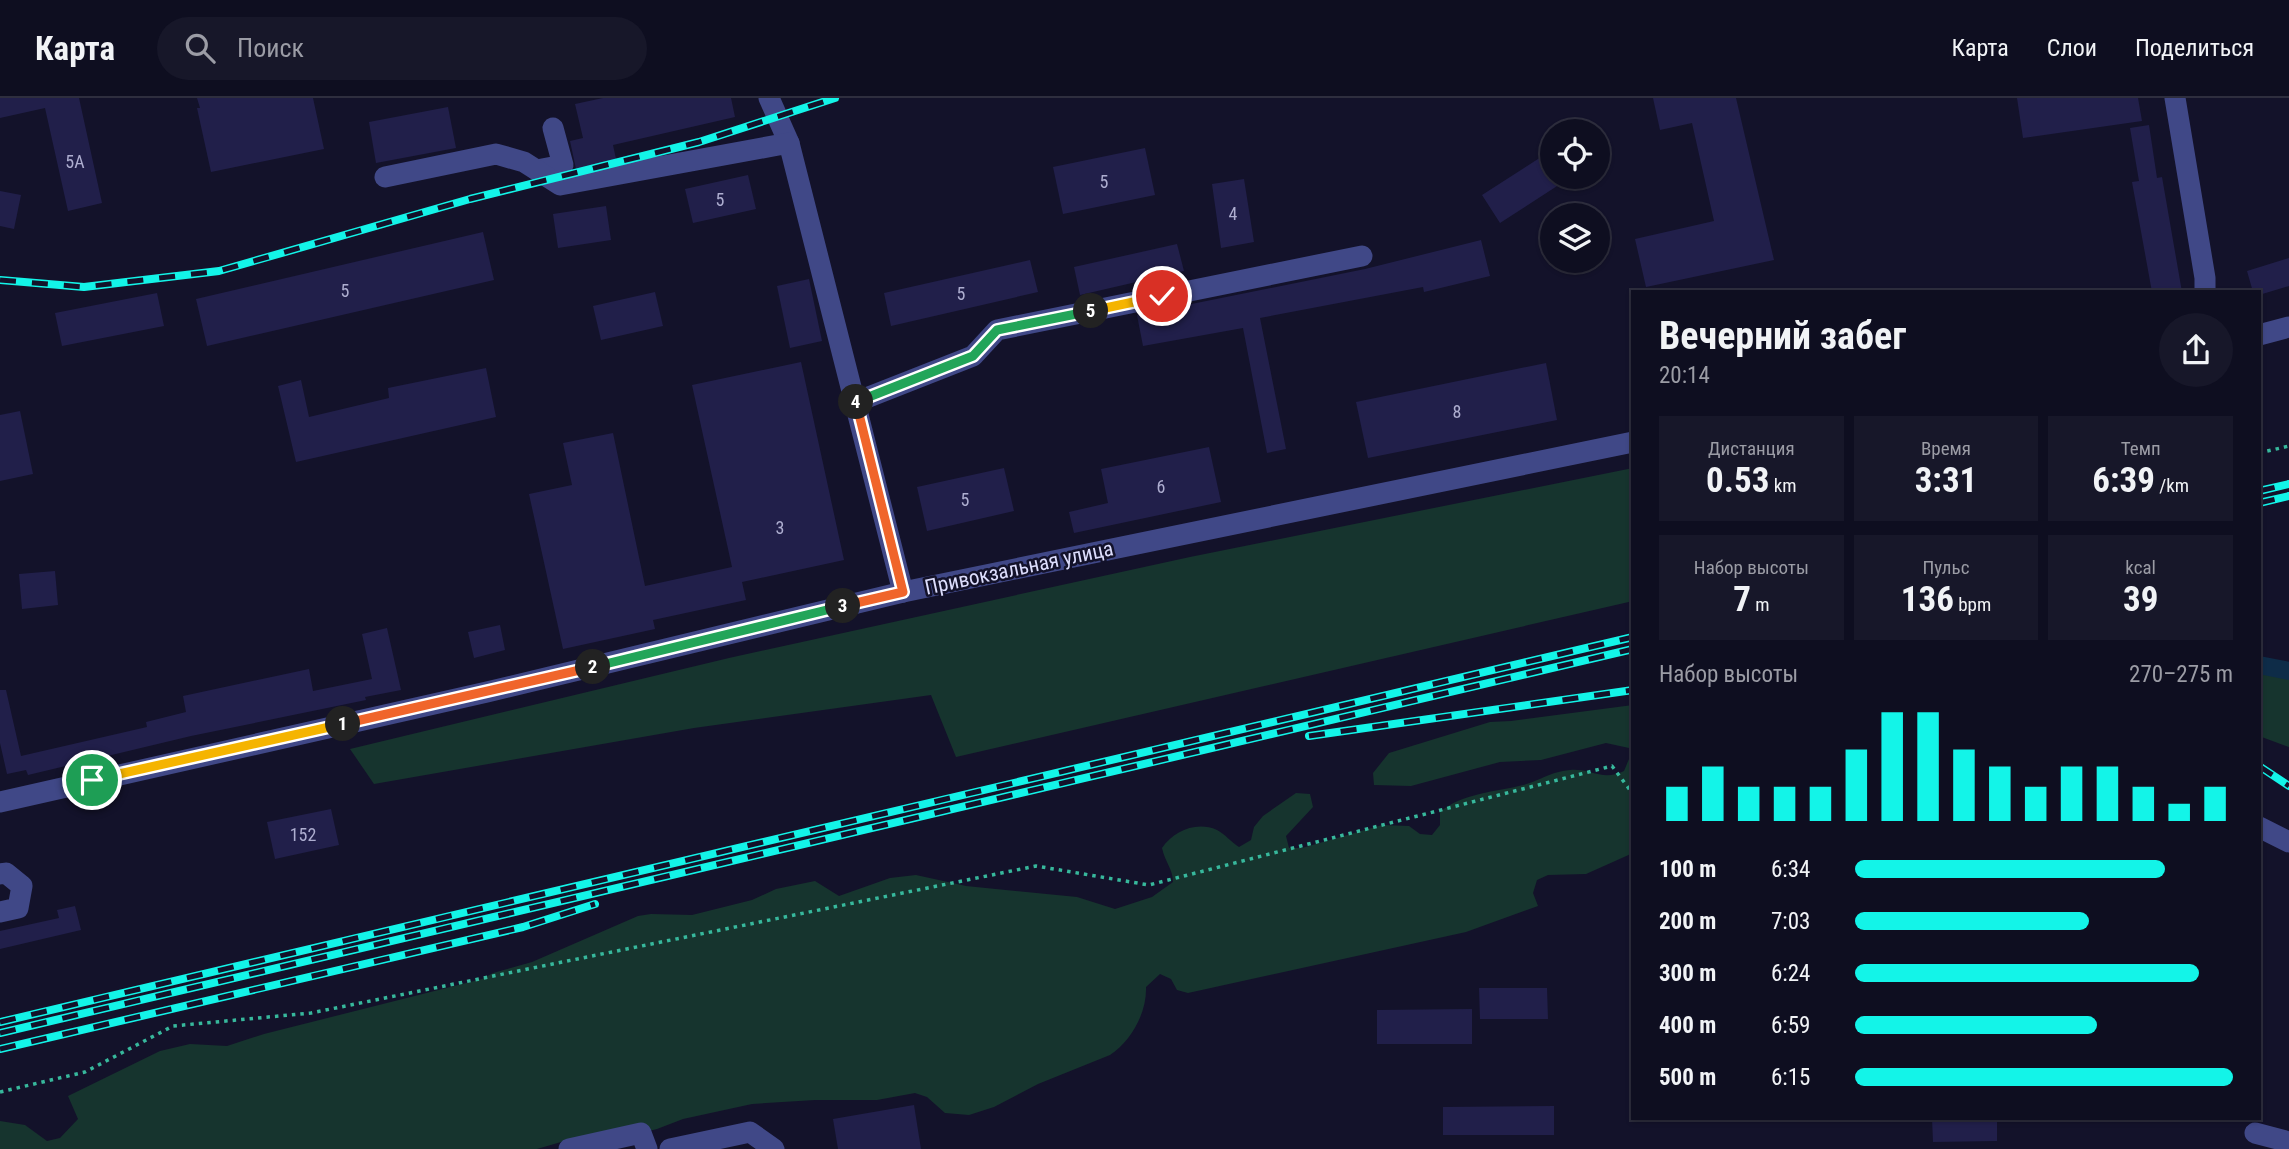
<!DOCTYPE html>
<html lang="ru">
<meta charset="utf-8">
<style>
body{margin:0;font-family:"Roboto Condensed",sans-serif;background:#171729;color:#f1f3f6;height:100vh;display:flex;flex-direction:column;font-size:26px;white-space:nowrap}
*{box-sizing:border-box;margin:0}
p{font-size:23px;color:#9b9ca5}
.icon{flex:none;width:38px;height:38px;fill:none;stroke:currentColor;stroke-width:2;stroke-linecap:round;stroke-linejoin:round}
.map{position:relative;flex:1;overflow:hidden}
.side{position:absolute;left:1631px;top:192px;width:630px;height:830px;display:flex;flex-direction:column;background:#0e0e20;border-radius:0px;box-shadow:0 2px 5px #0004,0 0 0 2px #2e2e3e}
.side>*{flex:none}
.tools{position:absolute;left:1540px;top:21px;display:grid;gap:14px}
.tools a{display:grid;place-items:center;width:70px;height:70px;border-radius:50%;background:#0e0e20;box-shadow:0 2px 5px #0004,0 0 0 2px #2e2e3e;font-size:35px}
.pin{position:absolute;display:grid;place-items:center;width:60px;height:60px;color:#fff;margin:-30px;border:4px solid #fff;border-radius:50%;box-shadow:0 2px 7px #0007}
.km{position:absolute;width:35px;height:35px;margin:-18px;border-radius:50%;background:#222;color:#fff;font-size:19px;line-height:35px;text-align:center}
.round{display:grid;place-items:center;flex:none;width:74px;height:74px;border-radius:37px;background:#171729}
.head{display:flex;align-items:center;justify-content:space-between;height:119px;padding:0 28px}
h1{font-size:38px;font-weight:700;line-height:52px}
.figures{display:grid;grid-template-columns:repeat(3,1fr);gap:10px;height:119px;padding:7px 28px}
.figures div{display:grid;align-content:center;border-radius:0px;background:#171729;text-align:center}
.figures b{font-size:35px;font-weight:700}
.figures small{font-size:19px;font-weight:400}
.figures p{font-size:19px}
.chart{height:196px;padding:14px 28px}
.chart p{display:flex;justify-content:space-between}
.chart svg{width:100%;height:126px;margin-top:7px;stroke:#13f4e8;stroke-width:6}
ul{padding:0 28px;list-style:none;font-size:23px}
li{display:grid;grid-template-columns:112px 84px 1fr;align-items:center;height:52px}
li i{height:18px;border-radius:9px;background:#13f4e8}
header{display:flex;align-items:center;gap:42px;box-sizing:border-box;height:98px;padding:0 35px;background:#0e0e20;border-bottom:2px solid #2e2e3e}
header strong{font-size:33px}
nav{display:flex;gap:38px;margin-inline-start:auto;font-size:24px}
.search{width:490px;height:63px;background:#171729;display:flex;align-items:center;gap:18px;box-sizing:border-box;padding:0 24px;border-radius:38px;color:#9b9ca5;font-size:26px}
.map>svg:first-child{display:block}
.green{fill:#16342e}
.lines{fill:none;stroke-linecap:round;stroke-linejoin:round}
.canal{stroke:#0e2c48;stroke-width:18}
.building{fill:#211f4a}
.path{stroke:#37b89c;stroke-width:3.5;stroke-dasharray:3.5 5;stroke-linecap:butt}
.minor{stroke:#404887;stroke-width:21}
.rail-casing{stroke:#13f4e8;stroke-width:8}
.rail{stroke:#13122a;stroke-width:5;stroke-dasharray:16;stroke-linecap:butt}
.split-1-casing{stroke:#fff;stroke-width:14}
.split-2-casing{stroke:#fff;stroke-width:14}
.split-3-casing{stroke:#fff;stroke-width:14}
.split-4-casing{stroke:#fff;stroke-width:14}
.split-5-casing{stroke:#fff;stroke-width:14}
.split-6-casing{stroke:#fff;stroke-width:14}
.split-1{stroke:#f5b400;stroke-width:9}
.split-2{stroke:#f0652b;stroke-width:9}
.split-3{stroke:#22a559;stroke-width:9}
.split-4{stroke:#f0652b;stroke-width:9}
.split-5{stroke:#22a559;stroke-width:9}
.split-6{stroke:#f5b400;stroke-width:9}
.labels{text-anchor:middle;dominant-baseline:central;stroke-width:5;stroke-linejoin:round;paint-order:stroke}
.number-label{font-size:18px;fill:#aeaed0}
.street-label{font-size:21px;fill:#dddefd;stroke:#13122a}
</style>
<header>
<strong>Карта</strong>
<div class="search"><svg class="icon" aria-label="search" viewBox="0 0 24 24"><circle cx="10" cy="10" r="6"/><path d="M15 15l6 6"/></svg>Поиск</div>
<nav><a>Карта</a><a>Слои</a><a>Поделиться</a></nav>
</header>
<div class="map">
<svg width="2289" height="1051" viewBox="0 0 2289 1051">
<rect width="100%" height="100%" fill="#13122a"/>
<g class="green">
<polygon points="1633,370 1633,503 956,659 931,597 694,630 374,686 350,651 729,560 1190,459"/>
<polygon points="2259,567 2289,573 2289,649 2259,638"/>
<path d="M1633,607v148l-47,21 -38,1 -11,5 -4,13 5,13 -72,26 -278,61 -11,-3 -6,-11 -11,-5 -14,13c1,26 -15,54 -36,68l-72,29 -44,23 -25,8 -24,-2 -18,-16 -12,-4 -38,7h-62l-63,4 -69,15 -26,10 -41,10 -55,3 -24,7h-537v-28l25,4 22,16 13,-3 18,-19 -10,-23 92,-45 30,-7 37,2 37,-12 218,-55 11,-6 39,-11 106,-46 13,-2 41,1 60,-15 24,-11 39,-8 24,15 51,-18 26,-3 50,11 111,11 38,12 37,-12 21,-15c0,-13 -8,-20 -11,-34 12,-17 34,-27 55,-18 8,4 14,12 22,17l12,-7 3,-13 9,-11 33,-23 14,1 3,13 -27,29 3,12h13l80,-23 27,1 11,8 12,1 8,-10v-13c22,-19 56,-20 83,-27 19,-5 26,-13 47,-15 21,-2 32,12 54,1l5,-12v-11l-23,-5 -65,17 -41,2 -89,24 -37,-1 -1,-12 16,-20 101,-31 21,-1z"/>
</g>
<g class="lines">
<polyline class="canal" points="2259,567 2289,573"/>
</g>
<g class="building">
<polygon points="0,0 79,0 102,105 68,113 45,10 0,20"/>
<polygon points="197,0 313,0 324,51 211,74 197,10 200,10"/>
<polygon points="603,0 731,0 735,19 613,47 616,61 576,71 570,43 583,40 575,6"/>
<polygon points="1653,0 1736,0 1774,162 1646,189 1635,141 1714,123 1692,25 1660,32"/>
<polygon points="2017,0 2138,0 2142,23 2023,40"/>
<polygon points="448,9 456,50 376,65 369,24"/>
<polygon points="2149,27 2157,80 2162,79 2182,194 2152,194 2132,84 2139,83 2130,30"/>
<polygon points="1145,50 1155,97 1063,116 1053,69"/>
<polygon points="1552,52 1552,79 1571,79 1500,125 1482,97"/>
<polygon points="748,77 756,111 693,125 685,91"/>
<polygon points="1244,81 1254,144 1221,150 1212,86"/>
<polygon points="0,93 21,97 14,131 0,128"/>
<polygon points="606,108 611,142 558,150 553,116"/>
<polygon points="483,134 494,182 207,248 196,201"/>
<polygon points="1481,142 1490,178 1424,194 1423,189 1260,220 1286,351 1267,355 1243,230 1143,248 1137,217 1365,171"/>
<polygon points="1177,146 1184,173 1080,197 1074,169"/>
<polygon points="2289,160 2289,188 2259,197 2259,194 2253,194 2247,173"/>
<polygon points="1030,162 1038,194 891,228 884,195"/>
<polygon points="809,181 822,243 790,250 777,188"/>
<polygon points="655,194 663,228 601,242 593,208"/>
<polygon points="157,195 164,228 62,248 55,215"/>
<polygon points="801,264 844,462 742,484 746,502 653,522 655,531 563,551 529,396 572,387 563,345 613,335 645,488 732,469 692,287"/>
<polygon points="1546,265 1557,322 1368,360 1356,304"/>
<polygon points="486,270 496,319 296,364 278,288 301,282 309,319 389,300 388,290"/>
<polygon points="20,313 33,376 0,383 0,317"/>
<polygon points="1209,349 1221,404 1074,435 1069,414 1108,405 1101,371"/>
<polygon points="1004,370 1014,413 927,433 917,389"/>
<polygon points="55,473 58,507 22,511 19,476"/>
<polygon points="500,527 505,552 474,560 468,534"/>
<polygon points="387,530 401,592 365,599 366,602 191,638 28,677 26,672 7,676 0,645 0,592 6,592 21,658 147,629 146,624 186,614 183,598 309,571 313,593 372,581 362,536"/>
<polygon points="331,711 339,747 275,761 267,724"/>
<polygon points="75,808 81,832 0,851 0,833 59,820 57,812"/>
<polygon points="1479,890 1547,890 1548,921 1480,921"/>
<polygon points="1472,911 1472,946 1377,946 1377,912"/>
<polygon points="914,1007 921,1051 838,1051 833,1021"/>
<polygon points="1554,1008 1554,1037 1443,1037 1443,1009"/>
<polygon points="1932,1020 1997,1020 1997,1043 1933,1044"/>
</g>
<g class="lines">
<g class="path">
<polyline points="2259,355 2289,348"/>
<polyline points="0,994 85,974 173,928 311,915 1036,768 1149,787 1612,668 1633,696"/>
</g>
<g class="minor">
<polyline points="769,0 789,45"/>
<polyline points="2175,0 2205,180 2205,194"/>
<polyline points="537,72 563,67 553,30"/>
<polyline points="385,79 496,56 524,64 560,87 789,45 903,494"/>
<polyline points="2259,237 2289,229"/>
<polyline points="856,304 973,258 997,232 1362,158"/>
<polyline points="0,704 487,594 903,494 1633,344"/>
<polyline points="2259,729 2289,744"/>
<polyline points="0,776 6,775 22,788 18,810 0,814"/>
<polyline points="2255,1035 2289,1044"/>
<polyline points="569,1051 641,1035 647,1051"/>
<polyline points="670,1051 750,1034 774,1051"/>
</g>
<defs>
<g id="rail">
<polyline points="0,182 84,189 219,173 470,101 699,44 835,0"/>
<polyline points="2259,393 2289,386"/>
<polyline points="2259,405 2289,398"/>
<polyline points="1309,638 1633,592"/>
<polyline points="2259,668 2289,688"/>
<polyline points="0,924 1633,539"/>
<polyline points="0,935 1633,551"/>
<polyline points="0,951 523,829 595,806"/>
</g>
</defs>
<use href="#rail" class="rail-casing"/>
<use href="#rail" class="rail"/>
</g>
<g class="lines">
<defs>
<polyline id="split-1" points="92,682 343,626"/>
<polyline id="split-2" points="343,626 593,569"/>
<polyline id="split-3" points="593,569 843,508"/>
<polyline id="split-4" points="843,508 903,494 856,304"/>
<polyline id="split-5" points="856,304 973,258 997,232 1091,213"/>
<polyline id="split-6" points="1091,213 1162,198"/>
</defs>
<use href="#split-1" class="split-1-casing"/>
<use href="#split-2" class="split-2-casing"/>
<use href="#split-3" class="split-3-casing"/>
<use href="#split-4" class="split-4-casing"/>
<use href="#split-5" class="split-5-casing"/>
<use href="#split-6" class="split-6-casing"/>
<use href="#split-1" class="split-1"/>
<use href="#split-2" class="split-2"/>
<use href="#split-3" class="split-3"/>
<use href="#split-4" class="split-4"/>
<use href="#split-5" class="split-5"/>
<use href="#split-6" class="split-6"/>
</g>
<g class="labels">
<g class="number-label">
<text x="75" y="63">5А</text>
<text x="1104" y="83">5</text>
<text x="720" y="101">5</text>
<text x="1233" y="115">4</text>
<text x="345" y="192">5</text>
<text x="961" y="195">5</text>
<text x="1457" y="313">8</text>
<text x="1161" y="388">6</text>
<text x="965" y="401">5</text>
<text x="780" y="429">3</text>
<text x="303" y="736">152</text>
</g>
<g class="street-label">
<text transform="translate(1019 470) rotate(-12)">Привокзальная улица</text>
</g>
</g>
</svg>
<div class="tools">
<a><svg class="icon" aria-label="locate" viewBox="0 0 24 24"><circle cx="12" cy="12" r="6"/><path d="M12 2v4M12 18v4M2 12h4M18 12h4"/></svg></a>
<a><svg class="icon" aria-label="layers" viewBox="0 0 24 24"><path d="M12 4l9 5-9 5-9-5zM3 14l9 5 9-5"/></svg></a>
</div>
<div class="pin" style="left:92px;top:682px;background:#1e9e55"><svg class="icon" aria-label="arrive" viewBox="0 0 24 24"><path d="M6 21V4h12l-3 4 3 4H6"/></svg></div>
<div class="pin" style="left:1162px;top:198px;background:#d93025"><svg class="icon" aria-label="check" viewBox="0 0 24 24"><path d="M5 12l5 5 9-10"/></svg></div>
<b class="km" style="left:343px;top:626px">1</b>
<b class="km" style="left:593px;top:569px">2</b>
<b class="km" style="left:843px;top:508px">3</b>
<b class="km" style="left:856px;top:304px">4</b>
<b class="km" style="left:1091px;top:213px">5</b>
<section class="side">
<div class="head"><div><h1>Вечерний забег</h1><p>20:14</p></div><a class="round"><svg class="icon" aria-label="share" viewBox="0 0 24 24"><path d="M12 15V3M7 8l5-5 5 5M5 13v7h14v-7"/></svg></a></div>
<div class="figures">
<div><p>Дистанция</p><b>0.53<small> km</small></b></div>
<div><p>Время</p><b>3:31</b></div>
<div><p>Темп</p><b>6:39<small> /km</small></b></div>
</div>
<div class="figures">
<div><p>Набор высоты</p><b>7<small> m</small></b></div>
<div><p>Пульс</p><b>136<small> bpm</small></b></div>
<div><p>kcal</p><b>39</b></div>
</div>
<div class="chart"><p><span>Набор высоты</span>270–275 m</p>
<svg viewBox="0 0 160 44" preserveAspectRatio="none"><path d="M5 44V32M15 44V25M25 44V32M35 44V32M45 44V32M55 44V19M65 44V6M75 44V6M85 44V19M95 44V25M105 44V32M115 44V25M125 44V25M135 44V32M145 44V38M155 44V32"/></svg>
</div>
<ul>
<li><b>100 m</b>6:34<i style="width:82%"></i></li>
<li><b>200 m</b>7:03<i style="width:62%"></i></li>
<li><b>300 m</b>6:24<i style="width:91%"></i></li>
<li><b>400 m</b>6:59<i style="width:64%"></i></li>
<li><b>500 m</b>6:15<i style="width:100%"></i></li>
</ul>
</section>
</div>
